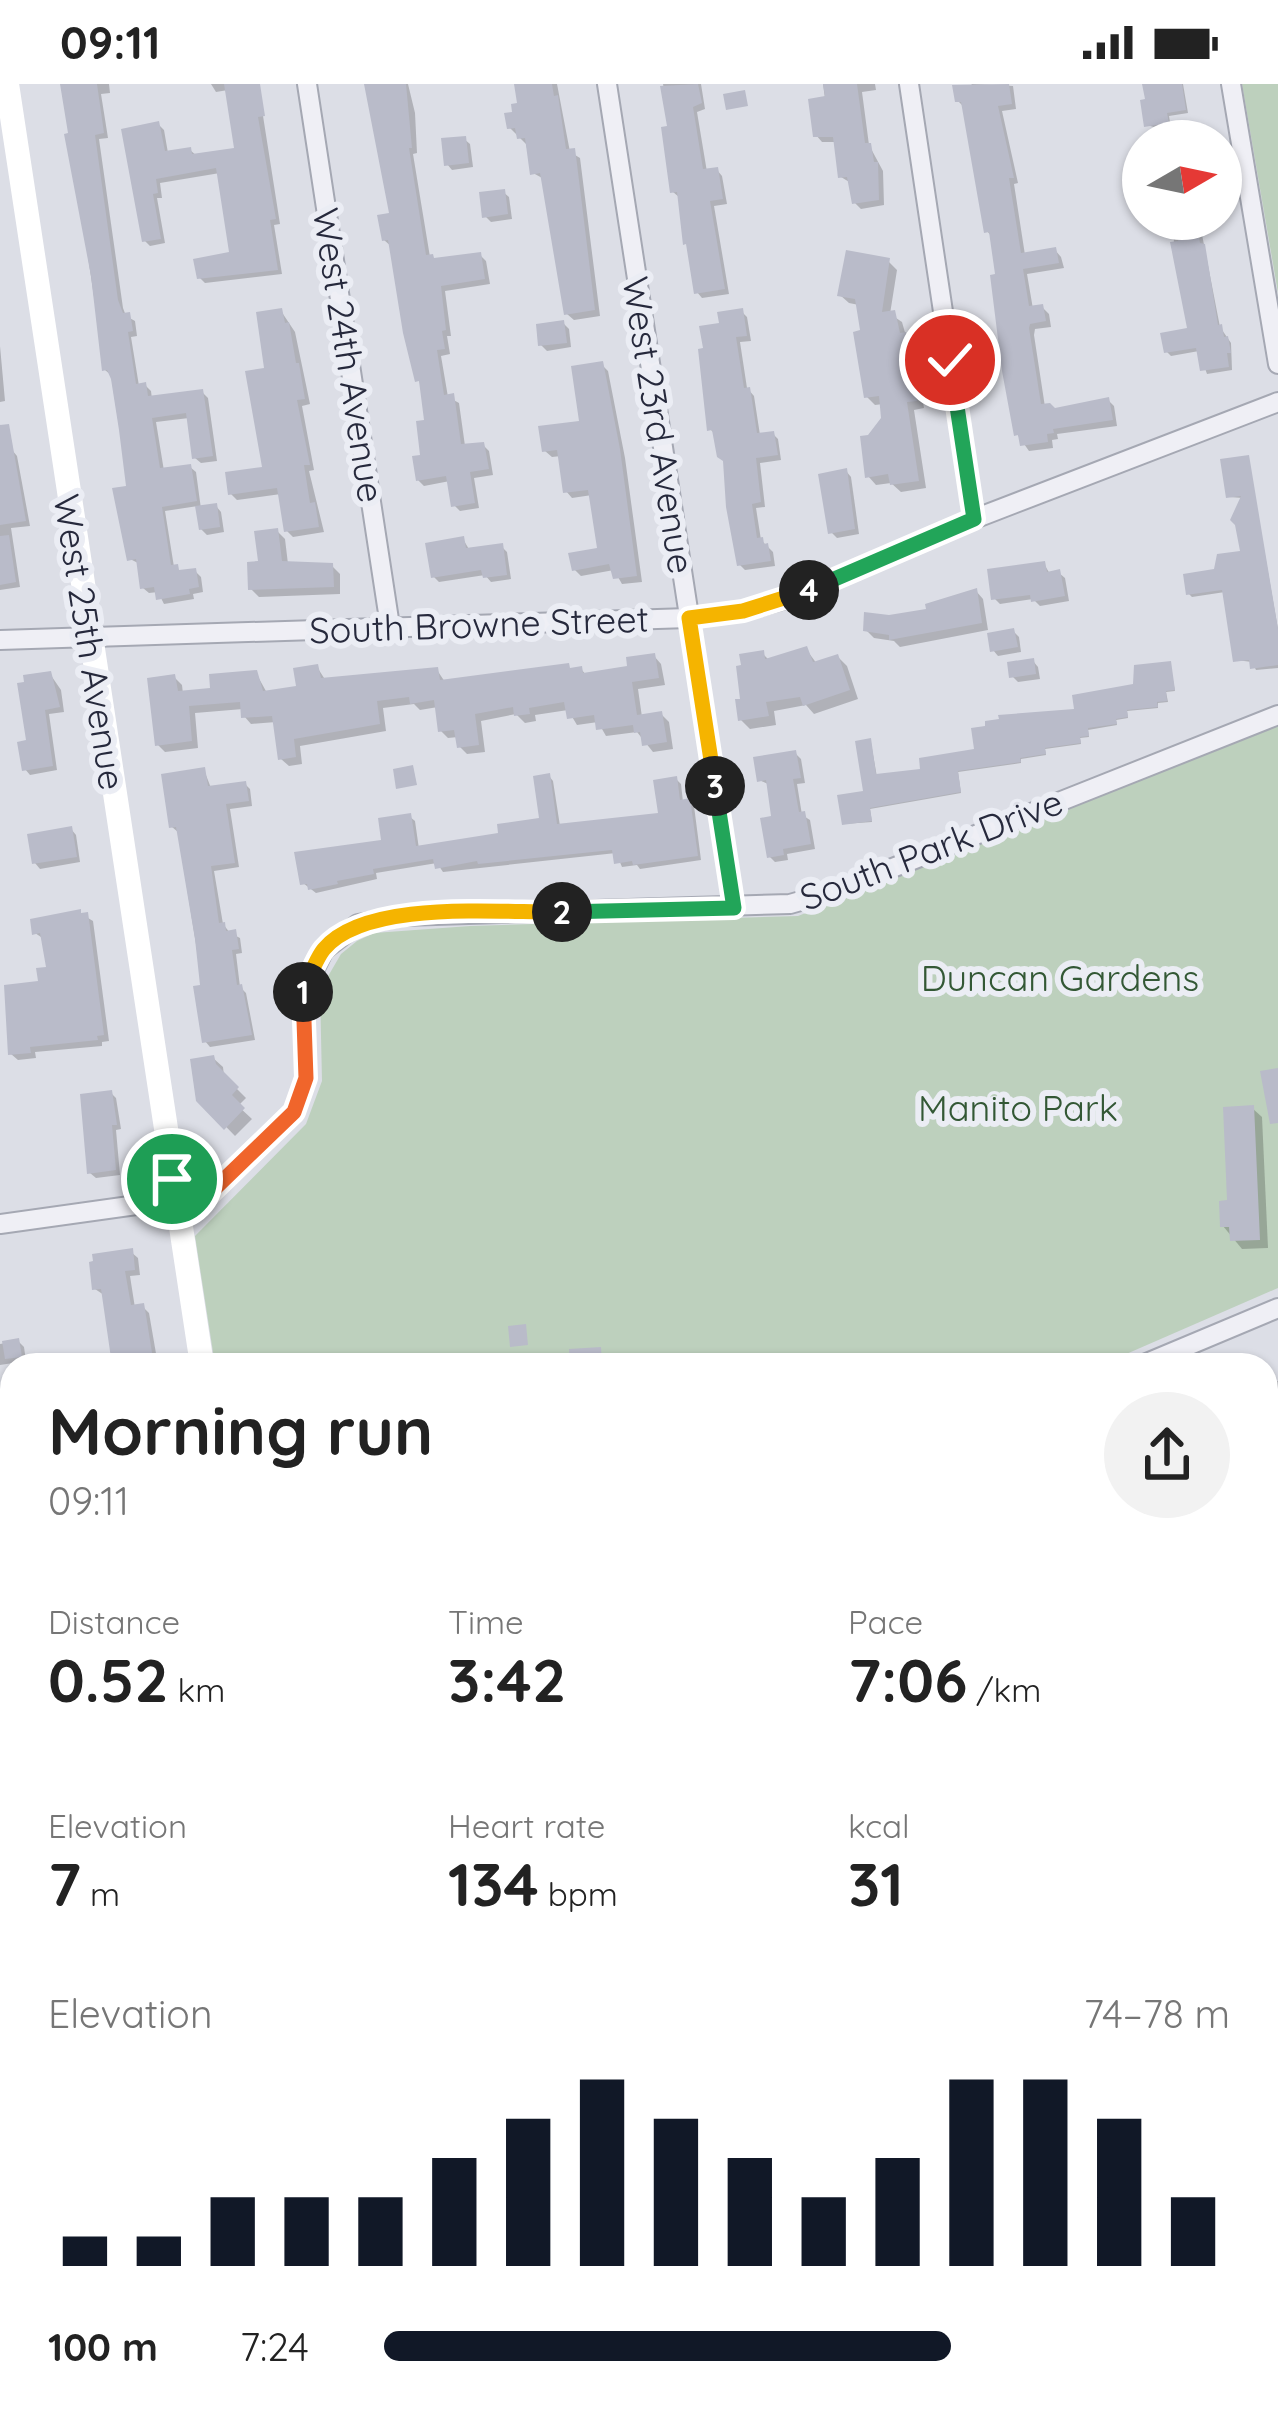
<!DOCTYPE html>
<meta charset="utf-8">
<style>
body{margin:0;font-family:Quicksand,sans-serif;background:#f2f2f2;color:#222;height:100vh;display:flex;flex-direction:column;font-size:45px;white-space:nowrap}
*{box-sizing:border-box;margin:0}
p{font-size:39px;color:#767676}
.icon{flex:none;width:66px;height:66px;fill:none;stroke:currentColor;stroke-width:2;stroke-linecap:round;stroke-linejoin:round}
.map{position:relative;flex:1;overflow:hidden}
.sheet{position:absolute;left:0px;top:1269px;width:1278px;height:1065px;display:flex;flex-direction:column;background:#fff;border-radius:36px 36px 0 0;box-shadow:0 3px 9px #0004}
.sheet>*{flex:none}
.needle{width:78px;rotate:81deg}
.controls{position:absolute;left:1122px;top:36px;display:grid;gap:24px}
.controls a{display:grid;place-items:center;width:120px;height:120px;border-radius:50%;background:#fff;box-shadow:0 3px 9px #0004;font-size:60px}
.pin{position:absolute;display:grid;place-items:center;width:102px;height:102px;color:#fff;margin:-51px;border:6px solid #fff;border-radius:50%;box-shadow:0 3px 12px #0007}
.km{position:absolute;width:60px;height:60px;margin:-30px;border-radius:50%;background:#222;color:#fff;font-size:33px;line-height:60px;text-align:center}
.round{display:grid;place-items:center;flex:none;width:126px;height:126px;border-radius:63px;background:#f2f2f2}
.overview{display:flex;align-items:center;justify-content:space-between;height:204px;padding:0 48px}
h1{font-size:66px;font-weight:700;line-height:90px}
.stats{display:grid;grid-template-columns:repeat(3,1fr);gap:18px;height:204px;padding:12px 48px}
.stats div{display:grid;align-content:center}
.stats b{font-size:60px;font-weight:700}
.stats small{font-size:33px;font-weight:400}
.stats p{font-size:33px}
.chart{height:336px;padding:24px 48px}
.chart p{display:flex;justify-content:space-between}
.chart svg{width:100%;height:216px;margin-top:12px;stroke:#111827;stroke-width:6}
ul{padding:0 48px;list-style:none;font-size:39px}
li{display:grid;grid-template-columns:192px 144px 1fr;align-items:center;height:90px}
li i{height:30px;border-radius:15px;background:#111827}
.status{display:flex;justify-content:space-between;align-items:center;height:84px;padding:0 60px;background:#fff;direction:ltr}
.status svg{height:33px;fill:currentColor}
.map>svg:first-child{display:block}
.green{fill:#bdd0bd}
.shadow{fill:#0003}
.building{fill:#b9bbc9}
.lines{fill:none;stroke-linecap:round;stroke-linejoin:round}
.street-casing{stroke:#a5a8b3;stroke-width:22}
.street{stroke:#efeff5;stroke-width:18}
.secondary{stroke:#fff;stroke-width:24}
.split-1-casing{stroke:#fff;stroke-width:24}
.split-2-casing{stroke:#fff;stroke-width:24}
.split-3-casing{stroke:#fff;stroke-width:24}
.split-4-casing{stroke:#fff;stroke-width:24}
.split-5-casing{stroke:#fff;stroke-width:24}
.split-1{stroke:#f0652b;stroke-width:15}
.split-2{stroke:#f5b400;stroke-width:15}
.split-3{stroke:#22a559;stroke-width:15}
.split-4{stroke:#f5b400;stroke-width:15}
.split-5{stroke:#22a559;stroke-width:15}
.labels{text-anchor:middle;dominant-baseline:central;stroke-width:12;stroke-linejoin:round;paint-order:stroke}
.street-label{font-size:36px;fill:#26293c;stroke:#ebedf4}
.park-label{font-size:36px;fill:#335835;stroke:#ebedf4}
</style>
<div class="status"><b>09:11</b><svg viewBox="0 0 49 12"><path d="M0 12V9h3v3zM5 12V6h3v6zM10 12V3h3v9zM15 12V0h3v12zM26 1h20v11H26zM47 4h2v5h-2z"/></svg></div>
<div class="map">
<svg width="1278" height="2333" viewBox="0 0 1278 2333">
<rect width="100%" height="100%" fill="#dcdee6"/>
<g class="green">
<polygon points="1242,0 1278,0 1278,209"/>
<polygon points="1278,642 1278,1204 1101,1281 215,1281 195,1152 306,1040 322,997 320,906 341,870 357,857 374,849 470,842 798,832"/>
<polygon points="1278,1638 1278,1697 1266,1703 1266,1644"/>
<polygon points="12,1980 12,2036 0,2038 0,1982"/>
</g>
<g class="shadow">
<polygon points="62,0 109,0 110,9 101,10 108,54 99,55 123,224 126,232 135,237 137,252 131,253 139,302 145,301 151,307 152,315 202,308 208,314 217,377 201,379 195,374 189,334 156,338 164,387 190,383 196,388 201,425 216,422 221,428 224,448 207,451 201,445 198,422 165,427 174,483 183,489 195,487 201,493 203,508 193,510 194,515 164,520 158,508 149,509 143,504 140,480 130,475 129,405 111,291 105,286"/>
<polygon points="211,0 258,0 280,140 274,141 282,190 205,199 199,193 232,170 220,89 160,99 162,114 157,114 165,159 150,162 145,157 158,40 164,46 168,69 190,66 197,72 237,66 228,6 216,8"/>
<polygon points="368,0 408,0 415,29 417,69 413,70 430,173 436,177 480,171 486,177 490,200 445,207 451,252 447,252 450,270 441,272 448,313 459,319 465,362 483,361 489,367 493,391 474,394 479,424 460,427 454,421 450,397 424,402 418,396 428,339 392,163 384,156 393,131"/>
<polygon points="519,0 557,0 570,68 580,74 600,232 574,236 567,230 544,95 533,89 526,60 510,44 520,22"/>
<polygon points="663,0 701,0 705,25 697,28 707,88 717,86 722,92 727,120 714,122 729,210 702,214 697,208 679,113 673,108 671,45"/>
<polygon points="823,0 875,0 876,6 862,8 869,61 883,87 884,121 861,125 855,119 851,99 841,93 836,58 822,58 816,51 825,15"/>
<polygon points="972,0 1013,2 1016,25 1002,27 1018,99 1014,100 1025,171 1055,166 1061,173 1064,184 1027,190 1033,225 1042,223 1049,230 1051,243 1035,245 1034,251 1045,323 1054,328 1108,316 1114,322 1117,342 1057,350 1058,355 1052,356 1053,364 1029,367 1017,350 993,154 987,147 965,24 958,17"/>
<polygon points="1145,0 1183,0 1188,29 1169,32 1173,57 1159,57 1157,44 1147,41"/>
<polygon points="464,55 470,60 473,83 452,86 447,80"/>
<polygon points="503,108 509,113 512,135 491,138 485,132"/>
<polygon points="1172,135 1199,135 1220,243 1231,259 1232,286 1207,290 1199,267 1171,272 1167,268 1190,246 1176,182"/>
<polygon points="888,177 897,186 890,230 902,238 906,252 913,260 924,324 914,326 926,404 901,408 891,399 876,401 868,392 869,354 884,335 883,320 875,321 867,313 859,221 849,219 840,211"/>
<polygon points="281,227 295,248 310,320 302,322 314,386 309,387 324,448 293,453 287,447 281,410 237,416 231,410 265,385 268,286"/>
<polygon points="742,228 747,233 751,257 740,258 747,304 754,312 760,351 773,350 778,355 781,376 760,379 765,423 756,424 761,456 773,468 775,482 745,486 740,481 726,378 717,352 710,345 722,242"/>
<polygon points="563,239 569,245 571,263 547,267 541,261"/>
<polygon points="0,262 5,317 0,318"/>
<polygon points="602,281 608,287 625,374 642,498 622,500 614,486 581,492 574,485 600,466 592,411 572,414 566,407 561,372 552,373 545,367 582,339"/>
<polygon points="0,340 4,367 12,366 17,372 30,442 11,444 20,503 0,506"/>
<polygon points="1248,374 1278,545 1278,584 1256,586 1252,578 1236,576 1225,508 1192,513 1189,510 1243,469 1243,414 1229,413"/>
<polygon points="846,387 851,393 859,450 837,454 831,448"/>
<polygon points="277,447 285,455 288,480 332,482 340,490 340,510 259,513 251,505"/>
<polygon points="463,455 470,467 501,462 507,468 511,495 491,498 485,491 439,498 434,493"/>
<polygon points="1044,480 1050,490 1059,489 1065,494 1069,517 1040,522 1033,515 1000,520 994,514"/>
<polygon points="976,507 983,515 988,546 900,563 894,557 874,554 866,546 889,534 929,528"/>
<polygon points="1013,547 1019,553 1021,568 998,572 993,566"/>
<polygon points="806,565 817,580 838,573 847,582 858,615 814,630 806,621 774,627 776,641 750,645 741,636 744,617 763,570 770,577"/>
<polygon points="654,572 661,580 665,601 638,605 642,633 661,630 669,638 673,665 653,668 637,648 606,652 598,638 577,641 568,626 535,631 536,637 525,639 516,630 481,637 485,668 467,670 459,662 458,653 448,654 441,647 438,623 420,626 414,620 383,624 386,647 300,662 302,680 289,682 281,675 276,638 251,640 244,632 243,625 195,629 198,664 165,668 157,660 174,593 182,601 183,610 213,606 256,589 267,609 299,604 317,583 326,597 437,586 445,598 581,585 587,592 630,585"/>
<polygon points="1033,577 1038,583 1040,595 1018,598 1012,592"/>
<polygon points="1170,580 1175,607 1166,608 1168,618 1158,619 1158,624 1127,627 1128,634 1116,636 1117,641 1088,646 1089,653 1080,654 1081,660 1045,665 1046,671 1021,675 1021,679 958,688 961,709 870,725 872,738 844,740 866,710 871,659 877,693 924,687 1135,603"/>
<polygon points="50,590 61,606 64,628 49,630 57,686 30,691 25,685"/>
<polygon points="795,669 801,675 805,699 797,700 802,731 810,736 815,765 787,770 788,776 775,778 769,772 775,735 770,701 759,696"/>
<polygon points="204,686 211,704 245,700 250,705 252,722 230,725 239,783 214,787 223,840 230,849 240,854 242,869 236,870 240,903 246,909 255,956 210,963 205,957 203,904 178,748 172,743"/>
<polygon points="549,692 553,697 560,742 661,732 676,695 681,700 683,718 694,722 701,776 640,785 637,781 622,783 616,769 443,788 437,779 376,789 377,795 316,809 303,799 385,759 410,733 415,737 419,765 502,751 542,737"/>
<polygon points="71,745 76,751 80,778 40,785 35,779"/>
<polygon points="83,831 93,837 109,957 102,958 102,962 35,968 36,974 18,976 11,970 49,885 44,855 35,849"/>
<polygon points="213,974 223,983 224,992 246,1014 238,1022 252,1035 235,1052 199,1015"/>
<polygon points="111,1009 116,1014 121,1045 116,1046 120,1091 96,1094 90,1089"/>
<polygon points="1252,1024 1262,1033 1268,1164 1242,1165 1223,1142"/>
<polygon points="131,1168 138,1174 140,1191 130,1192 135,1224 143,1223 149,1229 158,1281 100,1281 99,1277 113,1272 104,1211 95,1205"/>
<polygon points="18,1257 24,1263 26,1277 0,1281 0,1260"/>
<polygon points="1278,1297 1278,1324 1266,1325 1266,1298"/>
<polygon points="0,1309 3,1331 12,1329 12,1358 7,1359 12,1387 12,1583 0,1523"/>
<polygon points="12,1678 12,1717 0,1718 0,1679"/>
<polygon points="1278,1869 1278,1929 1266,1904 1266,1874"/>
<polygon points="12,2109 12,2322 68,2322 54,2324 55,2332 0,2333 0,2111"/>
<polygon points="1278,2175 1278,2210 1266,2216 1266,2180"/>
<polygon points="422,2322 462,2322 464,2333 421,2333"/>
<polygon points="496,2322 517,2322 519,2333 498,2333"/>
<polygon points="782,2322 805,2322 789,2329"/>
<polygon points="920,2322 999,2322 1007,2333 925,2333"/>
<polygon points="1079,2322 1104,2322 1087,2332"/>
</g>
<g class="building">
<polygon points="60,0 97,0 104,49 95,51 118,216 123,229 130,228 133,247 128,248 136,300 146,298 148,312 203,305 213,372 192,375 186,329 152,334 160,384 191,380 197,417 162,423 171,481 178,480 179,486 196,484 199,503 189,505 190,510 156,516 154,503 140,505 136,475 127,477 112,404 126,402 119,346 111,295 107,286 102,287 91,192 64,50 68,49"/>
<polygon points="224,0 260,0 265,32 258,33 276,135 270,136 278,186 197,195 193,175 229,168 216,84 156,95 158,109 153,110 161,155 142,158 121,45 159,37 165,67 191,63 192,70 234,64"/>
<polygon points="364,0 406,0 412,64 409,64 426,171 433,170 434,174 481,168 485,195 441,202 446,246 442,247 445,265 437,266 444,311 454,309 461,360 484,358 489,385 470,388 475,419 451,423 446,392 416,397 412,372 420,371 416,337 424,336 419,297 415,298 403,249 388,156 382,157 377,131 389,129"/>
<polygon points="514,0 552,0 554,12 558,11 566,65 575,64 595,226 564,231 540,89 530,91 525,54 517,55 515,44 507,45 504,29 512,28 511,20 517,19"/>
<polygon points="698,0 702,19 693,23 703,85 718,83 723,115 710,117 725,205 694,210 686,160 683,161 677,108 670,109 661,43 667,42 660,2"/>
<polygon points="823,0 857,0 865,59 871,59 874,78 878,78 879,116 852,120 847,93 838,94 833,53 813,53 808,15 825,12"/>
<polygon points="1009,0 1012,20 998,22 1014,94 1009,94 1021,169 1056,163 1059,179 1023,185 1029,222 1043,220 1046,237 1030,240 1029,244 1041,320 1050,319 1055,324 1109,313 1113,336 1053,345 1054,349 1047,350 1048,358 1020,362 1018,351 1014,352 1002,287 990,191 995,190 989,148 984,149 961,18 955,18 952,1"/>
<polygon points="1142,0 1182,0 1186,26 1167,29 1169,39 1144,43 1140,16 1145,15"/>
<polygon points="745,6 748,22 726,26 723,10"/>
<polygon points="466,52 469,79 444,82 441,54"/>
<polygon points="505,105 508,130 482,134 479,108"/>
<polygon points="1198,148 1200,159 1205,160 1218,241 1222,240 1224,253 1228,252 1231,269 1227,269 1229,283 1200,287 1196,264 1164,269 1160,249 1187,244 1170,158 1178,157 1180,151"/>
<polygon points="846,166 890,174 882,228 895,226 900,249 906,248 917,317 907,318 919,397 890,401 888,390 865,394 860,352 868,351 881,334 879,312 864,314 853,248 860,246 855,215 837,212"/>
<polygon points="282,224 285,239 289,238 296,279 299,279 305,315 297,316 310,381 304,381 310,419 315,418 319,443 284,448 277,404 228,411 225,388 262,383 245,287 264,284 256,228"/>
<polygon points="743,224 747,252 736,253 744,304 750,303 757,349 774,347 778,371 756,374 761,418 752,420 757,454 763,453 764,460 768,459 771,477 737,482 726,423 723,377 717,373 712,346 707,347 698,265 703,264 699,242 719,239 717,228"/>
<polygon points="564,236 567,259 538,262 536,240"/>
<polygon points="603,277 620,365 637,492 613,495 609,480 572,487 568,469 597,464 588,406 563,409 557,366 542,368 538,342 579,337 571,282"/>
<polygon points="9,340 26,437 0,441 0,341"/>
<polygon points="1249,371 1278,545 1278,581 1250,585 1249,576 1233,578 1222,506 1186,511 1183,490 1214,485 1217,470 1240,467 1235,441 1230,436 1241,412 1226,414 1220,375"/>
<polygon points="847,384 855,445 828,450 818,390"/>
<polygon points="217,419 220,443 199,446 195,422"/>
<polygon points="278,444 282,477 333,479 334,503 248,506 247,478 258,477 254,447"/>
<polygon points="9,451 16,498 0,501 0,452"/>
<polygon points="464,452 466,464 503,459 507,491 483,494 481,486 431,494 425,459"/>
<polygon points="1045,477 1047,488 1060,485 1065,512 1031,518 1030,511 991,516 987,485"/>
<polygon points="977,504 982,539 889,556 889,551 863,547 864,528 889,531 926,525 925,520"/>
<polygon points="1014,544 1018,563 990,568 987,549"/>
<polygon points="807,562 813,578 838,570 850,606 803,622 800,613 766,618 769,632 738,637 735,615 740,615 736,582 741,581 739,570 764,566 765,575"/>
<polygon points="655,569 659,594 632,598 637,631 662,627 667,658 642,662 640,648 634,649 633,641 596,646 594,631 567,635 564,618 529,624 530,630 514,632 513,623 475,630 479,661 457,664 454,646 438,648 434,616 410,620 409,613 377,617 380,640 294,655 296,673 278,676 272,632 241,634 240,618 189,622 192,657 155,662 147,594 175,590 178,607 210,604 209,590 257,586 263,607 296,602 293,584 318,580 321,594 438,583 440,596 569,579 570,584 582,582 583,589 627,582 626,573"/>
<polygon points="1034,574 1036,590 1009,594 1007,578"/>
<polygon points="1171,577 1175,606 1166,607 1167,617 1157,618 1158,623 1127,626 1128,633 1116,635 1117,640 1088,644 1089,652 1080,653 1081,659 1045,664 1046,670 1020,674 1021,678 958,687 961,708 870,724 872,737 842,741 837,711 863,707 855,657 871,654 876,690 920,685 919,674 974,665 971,644 985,642 985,637 999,635 998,631 1074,625 1072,611 1133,600 1134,581"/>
<polygon points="51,587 60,623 45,626 53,682 22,687 17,658 26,656 17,599 24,598 23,591"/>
<polygon points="796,666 801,694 793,695 799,728 805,727 811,760 783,765 784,771 767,774 760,734 771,732 766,696 757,698 753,673"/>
<polygon points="413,681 417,701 396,705 393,685"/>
<polygon points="205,683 208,702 246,697 249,717 226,720 235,779 211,782 219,839 225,838 226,847 236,845 239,865 232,866 237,901 242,900 252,951 202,959 193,902 200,901 195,855 176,743 169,744 161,690"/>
<polygon points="550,689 557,740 658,729 653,696 677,692 680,716 690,714 698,772 633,781 632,777 614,780 612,766 478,780 477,777 435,785 433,775 373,785 374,790 337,797 338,800 308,806 307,800 300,801 294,768 381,756 378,734 411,729 416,762 498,749 497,740 539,734 533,692"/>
<polygon points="72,742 77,773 32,780 27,750"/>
<polygon points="81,825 81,829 88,828 104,951 97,952 98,956 30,963 31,969 8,971 4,901 38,897 36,884 46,883 40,849 32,851 30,835"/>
<polygon points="214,971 216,980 239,1003 232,1011 245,1024 224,1046 196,1017 190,975"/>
<polygon points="1278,984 1278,1039 1270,1040 1260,987"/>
<polygon points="112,1006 117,1041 112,1041 116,1086 87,1090 80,1010"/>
<polygon points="1254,1021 1260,1156 1230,1157 1229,1143 1220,1143 1219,1117 1227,1116 1223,1023"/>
<polygon points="133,1164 135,1186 125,1187 131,1221 144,1219 154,1281 112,1281 101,1205 92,1206 89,1178 93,1177 92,1170"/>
<polygon points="526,1240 528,1261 510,1263 508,1242"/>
<polygon points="19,1254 22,1273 5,1275 2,1257"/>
<polygon points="601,1263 602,1281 570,1281 569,1265"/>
</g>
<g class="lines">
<defs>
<g id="street">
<polyline points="307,0 390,542"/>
<polyline points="607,0 734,824"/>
<polyline points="909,0 974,435"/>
<polyline points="1231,0 1278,280"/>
<polyline points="0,556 689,534 743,527 789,514 974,435 1278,318"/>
<polyline points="0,1140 208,1111 294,1028 306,994 303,909 324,866 358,840 403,832 790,820 832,808 1278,631"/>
<polyline points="1142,1281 1278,1224"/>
<polyline points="0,1625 12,1623"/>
<polyline points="1266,1627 1278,1621"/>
<polyline points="1266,1723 1278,1718"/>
<polyline points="0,1969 12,1967"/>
<polyline points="1266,2034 1278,2060"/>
<polyline points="0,2051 12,2050"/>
<polyline points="660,2322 662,2333"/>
<polyline points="1042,2322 1047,2333"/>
<polyline points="318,2333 369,2325"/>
</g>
</defs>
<use href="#street" class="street-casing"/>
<use href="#street" class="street"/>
<g class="secondary">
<polyline points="7,0 202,1281"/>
<polyline points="1266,2276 1278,2269"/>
<polyline points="368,2322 370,2333"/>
<polyline points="1175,2333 1193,2322"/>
</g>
</g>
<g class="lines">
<defs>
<polyline id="split-1" points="172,1095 175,1115 208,1111 294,1028 306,994 303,908"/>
<path id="split-2" d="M303,908c6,-13 12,-32 21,-43 42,-50 176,-36 238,-37"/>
<polyline id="split-3" points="562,828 734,824 715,702"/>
<polyline id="split-4" points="715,702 689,534 743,527 809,506"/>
<polyline id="split-5" points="809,506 974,435 950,276"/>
</defs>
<use href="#split-1" class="split-1-casing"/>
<use href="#split-2" class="split-2-casing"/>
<use href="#split-3" class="split-3-casing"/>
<use href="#split-4" class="split-4-casing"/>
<use href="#split-5" class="split-5-casing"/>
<use href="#split-1" class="split-1"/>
<use href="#split-2" class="split-2"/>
<use href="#split-3" class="split-3"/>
<use href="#split-4" class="split-4"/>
<use href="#split-5" class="split-5"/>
</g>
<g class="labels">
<g class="street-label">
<text transform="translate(349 271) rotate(81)">West 24th Avenue</text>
<text transform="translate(659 341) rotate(81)">West 23rd Avenue</text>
<text transform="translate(479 540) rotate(-2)">South Browne Street</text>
<text transform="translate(90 558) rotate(81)">West 25th Avenue</text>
<text transform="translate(931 765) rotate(-21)">South Park Drive</text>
</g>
<g class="park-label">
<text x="1060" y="893">Duncan Gardens</text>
<text x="1018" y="1023">Manito Park</text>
</g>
</g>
</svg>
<div class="controls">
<a><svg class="needle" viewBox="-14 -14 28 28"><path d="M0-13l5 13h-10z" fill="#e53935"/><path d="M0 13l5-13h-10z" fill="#767676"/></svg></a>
</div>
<div class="pin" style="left:172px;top:1095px;background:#1e9e55"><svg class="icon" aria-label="arrive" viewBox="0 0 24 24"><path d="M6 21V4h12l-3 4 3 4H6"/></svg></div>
<div class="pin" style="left:950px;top:276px;background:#d93025"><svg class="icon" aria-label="check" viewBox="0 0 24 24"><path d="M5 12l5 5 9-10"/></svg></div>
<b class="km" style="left:303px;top:908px">1</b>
<b class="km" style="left:562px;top:828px">2</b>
<b class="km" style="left:715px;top:702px">3</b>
<b class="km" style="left:809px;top:506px">4</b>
<section class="sheet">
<div class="overview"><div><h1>Morning run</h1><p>09:11</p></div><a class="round"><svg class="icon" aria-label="share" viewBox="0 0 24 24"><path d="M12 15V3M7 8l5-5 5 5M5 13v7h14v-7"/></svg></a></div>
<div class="stats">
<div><p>Distance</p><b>0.52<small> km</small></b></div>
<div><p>Time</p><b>3:42</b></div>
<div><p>Pace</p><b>7:06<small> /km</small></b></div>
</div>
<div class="stats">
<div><p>Elevation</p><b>7<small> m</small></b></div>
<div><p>Heart rate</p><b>134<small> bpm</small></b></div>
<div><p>kcal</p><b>31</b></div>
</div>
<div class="chart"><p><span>Elevation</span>74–78 m</p>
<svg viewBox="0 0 160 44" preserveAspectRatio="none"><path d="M5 44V38M15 44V38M25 44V30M35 44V30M45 44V30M55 44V22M65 44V14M75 44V6M85 44V14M95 44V22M105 44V30M115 44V22M125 44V6M135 44V6M145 44V14M155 44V30"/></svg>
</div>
<ul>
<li><b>100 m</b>7:24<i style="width:67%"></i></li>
</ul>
</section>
</div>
